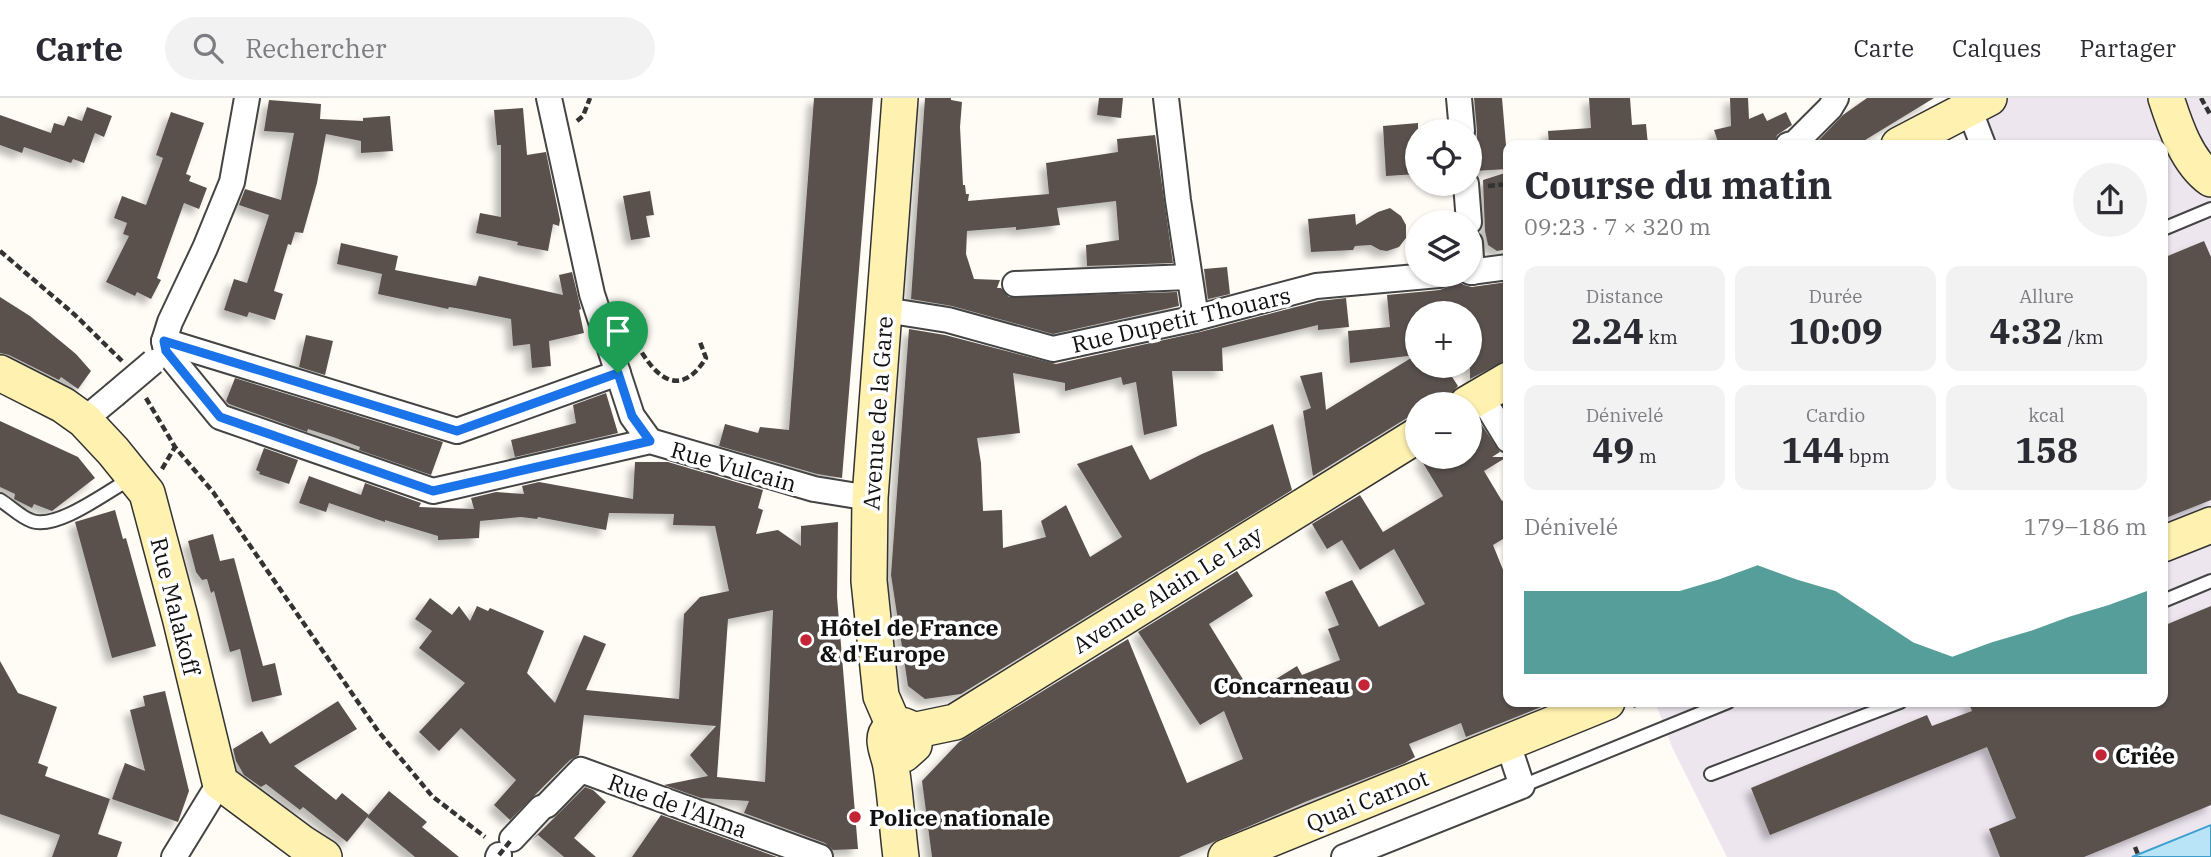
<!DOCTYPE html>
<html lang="fr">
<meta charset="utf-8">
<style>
body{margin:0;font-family:"IBM Plex Serif",serif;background:#f2f2f3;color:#2b2b33;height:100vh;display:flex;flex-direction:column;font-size:26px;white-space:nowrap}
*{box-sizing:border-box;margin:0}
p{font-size:23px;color:#7c7c81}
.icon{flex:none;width:38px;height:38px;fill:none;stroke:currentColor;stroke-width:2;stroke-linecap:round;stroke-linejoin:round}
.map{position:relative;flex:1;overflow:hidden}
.details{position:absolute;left:1503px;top:42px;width:665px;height:567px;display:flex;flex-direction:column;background:#fff;border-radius:14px;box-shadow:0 2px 5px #0004}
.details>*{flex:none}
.controls{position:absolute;left:1405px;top:21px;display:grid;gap:14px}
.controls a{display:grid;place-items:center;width:77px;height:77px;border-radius:50%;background:#fff;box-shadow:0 2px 5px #0004;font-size:35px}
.pin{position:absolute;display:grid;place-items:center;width:60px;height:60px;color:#fff;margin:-72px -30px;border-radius:50% 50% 50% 0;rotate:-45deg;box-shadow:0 0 7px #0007}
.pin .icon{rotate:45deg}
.round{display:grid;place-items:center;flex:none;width:74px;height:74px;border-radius:37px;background:#f2f2f3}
.headline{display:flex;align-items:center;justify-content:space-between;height:119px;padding:0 21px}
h1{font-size:38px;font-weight:700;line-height:52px}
.stats{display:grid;grid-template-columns:repeat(3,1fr);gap:10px;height:119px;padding:7px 21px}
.stats div{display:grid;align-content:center;border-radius:14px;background:#f2f2f3;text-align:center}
.stats b{font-size:35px;font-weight:700}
.stats small{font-size:19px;font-weight:400}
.stats p{font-size:19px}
.chart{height:196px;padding:14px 21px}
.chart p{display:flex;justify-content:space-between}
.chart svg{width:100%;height:126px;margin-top:7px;fill:#0f766e;opacity:.7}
header{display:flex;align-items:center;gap:42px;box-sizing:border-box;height:98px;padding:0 35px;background:#fff;border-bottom:2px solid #e1e1e2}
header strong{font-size:33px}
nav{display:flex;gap:38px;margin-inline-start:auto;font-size:24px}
.search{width:490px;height:63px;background:#f2f2f3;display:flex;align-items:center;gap:18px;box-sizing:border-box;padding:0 24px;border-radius:38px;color:#7c7c81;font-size:26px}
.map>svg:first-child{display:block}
.industrial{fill:#ede6ef}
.water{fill:#b9e4f7;stroke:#3e9fcf;stroke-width:2}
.building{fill:#5a514d;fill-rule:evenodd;filter:url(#shadow)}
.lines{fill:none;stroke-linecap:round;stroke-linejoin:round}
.lane-casing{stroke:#444;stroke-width:16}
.street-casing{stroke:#444;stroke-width:28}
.secondary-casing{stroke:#333;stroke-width:38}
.path{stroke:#333;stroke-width:4.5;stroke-dasharray:7 3.5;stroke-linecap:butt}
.lane{stroke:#fff;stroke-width:12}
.street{stroke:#fff;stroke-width:24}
.secondary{stroke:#fff1b0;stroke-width:35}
.street-bridge-casing{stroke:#444;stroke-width:28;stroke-linecap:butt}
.path-bridge{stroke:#333;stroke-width:4.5;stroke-dasharray:7 3.5;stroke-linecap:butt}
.street-bridge{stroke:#fff;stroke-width:24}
.route-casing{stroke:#fff;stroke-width:14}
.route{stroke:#1a73e8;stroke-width:9}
.poi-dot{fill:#c42638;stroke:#fff;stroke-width:2.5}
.labels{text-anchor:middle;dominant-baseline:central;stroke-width:7;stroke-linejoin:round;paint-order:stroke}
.street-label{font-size:23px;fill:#111;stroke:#fff}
.poi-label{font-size:23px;font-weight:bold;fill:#111;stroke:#fff;text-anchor:start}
</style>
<header>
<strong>Carte</strong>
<div class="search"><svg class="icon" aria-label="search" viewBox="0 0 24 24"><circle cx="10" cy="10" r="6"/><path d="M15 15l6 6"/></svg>Rechercher</div>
<nav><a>Carte</a><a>Calques</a><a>Partager</a></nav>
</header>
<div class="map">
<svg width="2211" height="759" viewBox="0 0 2211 759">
<defs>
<filter id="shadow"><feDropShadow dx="-6" dy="6" stdDeviation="3.5" flood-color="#0004"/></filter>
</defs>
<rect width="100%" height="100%" fill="#fffcf5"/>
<polygon class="industrial" points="1949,0 2211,0 2211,727 2132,759 1727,759 1672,649 1657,609 1670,604 2163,604 2163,47 1968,47"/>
<polygon class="water" points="2211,727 2211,759 2132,759"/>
<g class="building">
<polygon points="814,0 873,0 842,380 817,376 719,348 725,326 758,335 760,329 789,332"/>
<polygon points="925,0 951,0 951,2 962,4 960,29 963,87 965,87 966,96 969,96 968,103 1049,96 1046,65 1118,54 1117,41 1155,37 1173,165 1087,168 1086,147 1119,142 1116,103 1057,110 1060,127 1016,132 1016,129 967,133 966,156 974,181 1000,182 997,190 1001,190 1009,199 1177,194 1179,208 1053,236 952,208 911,201"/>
<polygon points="1099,0 1123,0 1121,20 1097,17"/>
<polygon points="1474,0 1502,0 1508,71 1474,73 1472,54 1477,53 1477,32"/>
<polygon points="1589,0 1630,0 1632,27 1646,26 1648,47 1549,47 1548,33 1591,30"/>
<polygon points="1730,0 1748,0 1749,21 1763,15 1767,23 1786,14 1792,27 1777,37 1774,47 1719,47 1714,32 1731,28"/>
<polygon points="1867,0 1934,0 1857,47 1814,47 1843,17"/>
<polygon points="269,2 321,6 320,21 363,23 363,20 390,18 393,53 361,55 361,43 326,36 317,85 303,135 295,134 291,147 288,146 274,193 283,196 275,222 249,214 247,219 224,212 234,181 247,185 269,117 239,107 245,91 281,102 294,35 264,33"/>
<polygon points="87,9 112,18 104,39 95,35 84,65 73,61 71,65 24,49 22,55 0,47 0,17 51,35 54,25 64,28 68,18 82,23"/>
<polygon points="523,10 527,57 546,54 560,122 559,128 553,126 548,153 517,147 518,144 476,135 480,115 501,119 501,47 497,47 494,12"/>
<polygon points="171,14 204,25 186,76 191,78 189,83 207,90 199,111 184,105 157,180 161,182 151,201 137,194 135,198 106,184 129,138 123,136 127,125 114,120 122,98 146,107 163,60 156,57"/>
<polygon points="1418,25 1418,76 1386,78 1383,28"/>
<polygon points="1508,74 1508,151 1497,153 1488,147 1485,133 1483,82"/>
<polygon points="650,93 654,117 646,118 650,139 631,142 623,98"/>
<polygon points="1390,110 1401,118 1406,127 1406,140 1399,149 1387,153 1380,152 1371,147 1355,148 1353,152 1311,154 1308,121 1355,116 1356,127 1378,114"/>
<polygon points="2204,143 2211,159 2211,402 2163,421 2163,160"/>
<polygon points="341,145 398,158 395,172 476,188 479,178 563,197 559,177 572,174 581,211 579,212 584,235 549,243 551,268 532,270 530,246 513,248 511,221 461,211 449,209 448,211 378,196 382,176 337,166"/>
<polygon points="1227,169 1230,196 1208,201 1204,171"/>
<polygon points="1458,183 1464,187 1472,189 1507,184 1508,261 1470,281 1470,215 1418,215 1418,268 1445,268 1458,288 1449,298 1435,306 1418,306 1418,317 1407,320 1313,378 1303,313 1311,310 1300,278 1322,274 1326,312 1416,257 1350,265 1348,233 1390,229 1387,197 1440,192 1447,189 1452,184"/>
<polygon points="0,199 30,218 76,256 91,273 78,291 61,279 59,282 9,257 0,255"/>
<polygon points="1346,200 1349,229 1318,232 1318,227 1222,250 1223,273 1172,273 1177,328 1144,337 1136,284 1123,287 1121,279 1065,293 1065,285 1013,275 1020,335 977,340 981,365 983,413 1002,412 1003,450 1046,439 1041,423 1066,407 1090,459 1122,439 1077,366 1132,347 1150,382 1202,356 1273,326 1292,392 961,596 925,601 908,588 891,477 909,231 945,237 1056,266 1200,234 1319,203"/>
<polygon points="306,237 333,243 325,277 299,269"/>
<polygon points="235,280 443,344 431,377 359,352 360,349 333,339 308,331 307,334 229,306 226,303"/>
<polygon points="606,295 618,335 515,359 511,342 576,325 573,307"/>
<polygon points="0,323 78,359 95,380 52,413 34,406 32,410 14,401 15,396 0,389"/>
<polygon points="1479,323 1500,354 1492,359 1507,359 1484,373 1502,403 1508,399 1508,438 1493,447 1508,484 1508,604 1554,604 1466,639 1461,625 1409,646 1415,659 1405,665 1305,704 1179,759 932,759 922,683 959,644 1128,541 1187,685 1243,661 1224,613 1200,627 1138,534 1237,473 1253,498 1209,526 1252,596 1297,568 1302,577 1340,562 1328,531 1339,527 1325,494 1352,482 1379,529 1425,506 1394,451 1360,472 1342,442 1327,451 1312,426 1360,397 1383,434 1443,398 1420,360 1470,359 1470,327"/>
<polygon points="264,350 298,362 289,386 259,376 260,374 256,372"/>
<path d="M635,364h33l95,28 -5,18 5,2 -7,24 22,-4 23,16v-20l37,-4 -1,75 21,252 -25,1 -8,-7 -81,-30 5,-12 -48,-3 -37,-13 44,-9 -18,-21 26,-29 -132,-11 -5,40 -9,5 -60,60 -16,-15 22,-25 -55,-52 -22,23 -20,-19 46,-49 -46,-35 13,-17 -17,-12 15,-21 22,17 7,-9 11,15 7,-15 11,5 2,-3 54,23 -17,42 28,30 29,-68 22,9 -20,46 93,9 5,-85 16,-17 29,-6 -14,-65 -42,-1 1,-11 -65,-1 -3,17 -68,-13 -1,2 -16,-2 -41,4 -1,17 -41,2v-4l-53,-16v2l-56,-19 -3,9 -27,-9 10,-27 52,19 4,-12 56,20 -2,4 55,2 -3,-11 25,-6 28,2 -2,-8 17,-4 94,17zM773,512l-8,172 -48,-5 11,-158z"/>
<polygon points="115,412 123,441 126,440 156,548 112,560 75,424"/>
<polygon points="213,436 220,463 234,460 263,568 275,565 282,597 252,604 240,551 230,554 214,493 211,495 207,481 202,482 196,474 188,443"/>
<polygon points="2211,508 2211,707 2084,759 2000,759 1989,731 2016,720 1987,649 1770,737 1751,690 1927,617 1932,628 1972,613 1968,604 2163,604 2163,528"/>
<polygon points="0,563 18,595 57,609 38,665 48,669 45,678 110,701 98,736 122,744 117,759 52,759 60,737 0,716"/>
<polygon points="165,593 189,693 178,724 112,701 125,665 145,673 130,612 145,608 143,598"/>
<polygon points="338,603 357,631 294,668 336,702 342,695 369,717 347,744 303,709 300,712 266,686 261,689 244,677 236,663 233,651 262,633 270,646"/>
<polygon points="585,689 593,692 606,704 574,740 596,759 564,759 538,737 532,742"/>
<polygon points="389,693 427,724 422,729 459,759 415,759 367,719"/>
<polygon points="661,717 777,759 632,759"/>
</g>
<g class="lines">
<defs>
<g id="lane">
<polyline points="2163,131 2211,111"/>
<path d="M0,402c10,6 20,17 32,21 25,9 76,-30 98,-42"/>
<polyline points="2163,503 2211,483"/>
<polyline points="1711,676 1900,604"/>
<polyline points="1522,688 1728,604"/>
</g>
<g id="street">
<polyline points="247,0 232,84 205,150 170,224 164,243 166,253 220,319 433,393 650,343 814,391 870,400"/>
<polyline points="549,0 592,196 632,318 650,343"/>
<polyline points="1166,0 1178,102 1196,220"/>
<polyline points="1459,0 1462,33"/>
<polyline points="1965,0 1983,47"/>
<polyline points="1788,47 1795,45 1830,10 1836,0"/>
<polyline points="1466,86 1469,124"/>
<polyline points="1470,145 1472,174"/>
<polyline points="1470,174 1508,169"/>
<polyline points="1015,186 1189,179"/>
<polyline points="885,212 948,222 1053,251 1196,220 1316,188 1439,177"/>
<polyline points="164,243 457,333 618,275"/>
<polyline points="1481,298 1508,342"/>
<polyline points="84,322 114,297"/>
<polyline points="547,707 581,672 820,759"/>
<polyline points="512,741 541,710"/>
<polyline points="174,759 220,684"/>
<polyline points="498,759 499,757"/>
<polyline points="1344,759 1522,688 1508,646"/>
</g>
<g id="secondary">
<path d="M2166,0c9,28 21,64 45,81"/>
<polyline points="1899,47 1989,0"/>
<polyline points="0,275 63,307 84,322 113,353 147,395 180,519 220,684 302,745 324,759"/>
<polyline points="1467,306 1508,282"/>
<polyline points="2163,446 2211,427"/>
<polyline points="894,628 881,598 869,483 870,400 900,0"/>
<polyline points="912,633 955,624 1418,337"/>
<path d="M886,647l5,7 13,2 10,-9c2,-11 -3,-19 -15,-20 -7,2 -14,6 -14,15 0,9 5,18 6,27 5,30 6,60 10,90"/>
<polyline points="1226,759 1607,604"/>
</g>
</defs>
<use href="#lane" class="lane-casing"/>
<use href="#street" class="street-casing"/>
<use href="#secondary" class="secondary-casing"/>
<g class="path">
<polyline points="2201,0 2211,18"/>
<polyline points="577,23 583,18 590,0"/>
<polyline points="1488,88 1508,86"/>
<polyline points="0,153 75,217 122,263"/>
<path d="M630,242l4,-2c17,35 44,65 72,20l-6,-16"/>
<polyline points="146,300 175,349 213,394 378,633 432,698 485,739"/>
<polyline points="162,371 175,349"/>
<polyline points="1633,608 1643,604"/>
<polyline points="2135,749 2139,759"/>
</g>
<use href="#lane" class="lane"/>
<use href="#street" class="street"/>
<use href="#secondary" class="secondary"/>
<defs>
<polyline id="street-bridge" points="114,297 153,264"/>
</defs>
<use href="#street-bridge" class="street-bridge-casing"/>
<polyline class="path-bridge" points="499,757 512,741"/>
<use href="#street-bridge" class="street-bridge"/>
</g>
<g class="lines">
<defs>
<polygon id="route" points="164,243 457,333 618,275 632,318 650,343 433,393 220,319 166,253"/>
</defs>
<use href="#route" class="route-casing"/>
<use href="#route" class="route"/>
</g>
<g class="poi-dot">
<circle cx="806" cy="542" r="7"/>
<circle cx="1364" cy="587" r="7"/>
<circle cx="2101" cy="657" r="7"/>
<circle cx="855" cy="719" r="7"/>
</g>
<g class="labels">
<g class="street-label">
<text transform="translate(1181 221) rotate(-13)">Rue Dupetit Thouars</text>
<text transform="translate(877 315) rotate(-86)">Avenue de la Gare</text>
<text transform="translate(734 368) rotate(16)">Rue Vulcain</text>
<text transform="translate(1167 491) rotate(-32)">Avenue Alain Le Lay</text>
<text transform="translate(176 508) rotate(76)">Rue Malakoff</text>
<text transform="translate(1367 702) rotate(-22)">Quai Carnot</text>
<text transform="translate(678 707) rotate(20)">Rue de l'Alma</text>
</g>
<g class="poi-label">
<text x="820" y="529">Hôtel de France<tspan x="820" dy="26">&amp; d'Europe</tspan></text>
<text x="1350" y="587" text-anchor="end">Concarneau</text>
<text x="2115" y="657">Criée</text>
<text x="869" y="719">Police nationale</text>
</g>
</g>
</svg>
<div class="controls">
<a><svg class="icon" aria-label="locate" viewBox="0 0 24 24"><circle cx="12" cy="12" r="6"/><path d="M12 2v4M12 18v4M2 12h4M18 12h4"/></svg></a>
<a><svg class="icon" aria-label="layers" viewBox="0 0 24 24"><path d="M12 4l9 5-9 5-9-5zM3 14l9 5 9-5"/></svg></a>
<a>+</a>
<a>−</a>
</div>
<div class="pin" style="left:618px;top:275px;background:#1e9e55"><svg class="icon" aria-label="arrive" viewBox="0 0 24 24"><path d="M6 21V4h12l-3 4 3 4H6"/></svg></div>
<section class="details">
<div class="headline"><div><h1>Course du matin</h1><p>09:23 · 7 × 320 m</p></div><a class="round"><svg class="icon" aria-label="share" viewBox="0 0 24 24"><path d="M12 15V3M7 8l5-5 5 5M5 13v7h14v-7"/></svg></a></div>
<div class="stats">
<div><p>Distance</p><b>2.24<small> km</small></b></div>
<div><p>Durée</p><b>10:09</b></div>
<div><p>Allure</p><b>4:32<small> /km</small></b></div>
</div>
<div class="stats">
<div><p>Dénivelé</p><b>49<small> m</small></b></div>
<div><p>Cardio</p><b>144<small> bpm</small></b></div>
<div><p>kcal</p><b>158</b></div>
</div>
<div class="chart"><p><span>Dénivelé</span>179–186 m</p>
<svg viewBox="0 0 160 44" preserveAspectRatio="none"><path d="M0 44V15L10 15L20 15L30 15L40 15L50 11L60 6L70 11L80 15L90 24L100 33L110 38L120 33L130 29L140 24L150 20L160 15V44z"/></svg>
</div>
</section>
</div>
